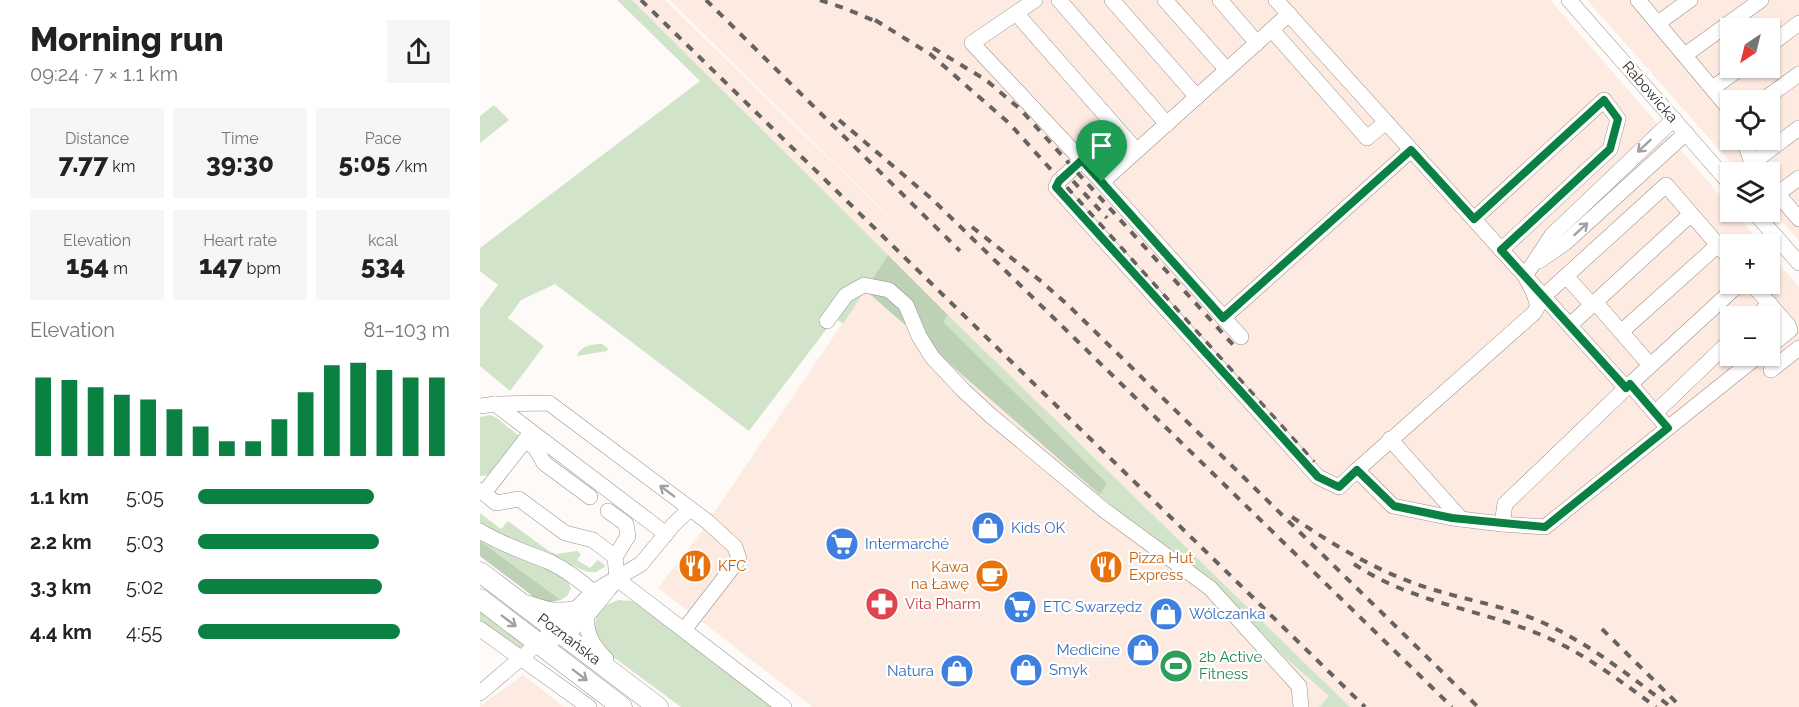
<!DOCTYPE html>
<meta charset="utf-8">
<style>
body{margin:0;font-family:Raleway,sans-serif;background:#f6f6f6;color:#222;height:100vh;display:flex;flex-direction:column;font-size:22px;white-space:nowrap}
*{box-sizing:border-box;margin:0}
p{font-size:20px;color:#767676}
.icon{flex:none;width:33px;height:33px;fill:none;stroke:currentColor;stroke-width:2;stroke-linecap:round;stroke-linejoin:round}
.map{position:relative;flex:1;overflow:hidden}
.details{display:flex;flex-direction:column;background:#fff;width:480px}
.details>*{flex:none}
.needle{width:39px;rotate:215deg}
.tools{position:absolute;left:1240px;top:18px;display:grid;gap:12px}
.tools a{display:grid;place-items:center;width:60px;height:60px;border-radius:0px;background:#fff;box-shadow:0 2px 4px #0004;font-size:30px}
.pin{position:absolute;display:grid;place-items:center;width:51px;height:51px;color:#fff;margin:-62px -26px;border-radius:50% 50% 50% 0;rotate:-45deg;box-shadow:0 0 6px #0007}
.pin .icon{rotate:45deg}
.round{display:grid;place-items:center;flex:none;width:63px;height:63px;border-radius:0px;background:#f6f6f6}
.head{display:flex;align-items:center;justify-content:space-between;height:102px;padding:0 30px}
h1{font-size:33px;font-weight:800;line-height:45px}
.figures{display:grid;grid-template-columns:repeat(3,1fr);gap:9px;height:102px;padding:6px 30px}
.figures div{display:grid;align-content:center;border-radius:0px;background:#f6f6f6;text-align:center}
.figures b{font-size:26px;font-weight:800}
.figures small{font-size:16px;font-weight:400}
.figures p{font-size:16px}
.chart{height:168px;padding:12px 30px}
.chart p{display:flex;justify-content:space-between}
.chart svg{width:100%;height:108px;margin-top:6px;stroke:#0b8043;stroke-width:6}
ul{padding:0 30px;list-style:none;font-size:20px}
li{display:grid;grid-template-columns:96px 72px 1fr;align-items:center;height:45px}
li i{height:15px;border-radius:8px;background:#0b8043}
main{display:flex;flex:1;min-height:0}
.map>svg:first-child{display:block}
.built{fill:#fdebe2;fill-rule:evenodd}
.green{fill:#d1e4ca}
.forest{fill:#bdd1b6}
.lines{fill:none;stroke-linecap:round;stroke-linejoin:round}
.minor-casing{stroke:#99908b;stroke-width:16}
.major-casing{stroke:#99908b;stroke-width:21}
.minor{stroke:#fff;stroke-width:15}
.major{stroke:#fff;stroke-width:20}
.rail{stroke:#666260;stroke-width:4;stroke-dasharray:8 8;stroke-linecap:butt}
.oneway{stroke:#a2a0a0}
.route-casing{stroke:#fff;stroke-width:12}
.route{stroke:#0b8043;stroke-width:8}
.labels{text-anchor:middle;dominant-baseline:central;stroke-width:4.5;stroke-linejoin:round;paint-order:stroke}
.street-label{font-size:15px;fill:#312d2b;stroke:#fff}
.shop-label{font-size:15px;fill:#366cbe;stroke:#fff;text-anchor:start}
.food-label{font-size:15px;fill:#c56008;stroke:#fff;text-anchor:start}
.health-label{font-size:15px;fill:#be3a42;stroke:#fff;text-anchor:start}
.leisure-label{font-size:15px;fill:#27864d;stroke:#fff;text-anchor:start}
</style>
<main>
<section class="details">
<div class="head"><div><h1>Morning run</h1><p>09:24 · 7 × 1.1 km</p></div><a class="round"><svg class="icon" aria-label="share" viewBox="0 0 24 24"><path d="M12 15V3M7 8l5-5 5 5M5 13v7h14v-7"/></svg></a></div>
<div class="figures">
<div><p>Distance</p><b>7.77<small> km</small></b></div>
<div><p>Time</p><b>39:30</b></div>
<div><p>Pace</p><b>5:05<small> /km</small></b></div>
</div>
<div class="figures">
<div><p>Elevation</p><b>154<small> m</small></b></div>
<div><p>Heart rate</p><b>147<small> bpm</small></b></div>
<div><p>kcal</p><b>534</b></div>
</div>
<div class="chart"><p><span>Elevation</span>81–103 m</p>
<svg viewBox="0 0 160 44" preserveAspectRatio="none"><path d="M5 44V12M15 44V13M25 44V16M35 44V19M45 44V21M55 44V25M65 44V32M75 44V38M85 44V38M95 44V29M105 44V18M115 44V7M125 44V6M135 44V9M145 44V12M155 44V12"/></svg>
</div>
<ul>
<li><b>1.1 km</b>5:05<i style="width:70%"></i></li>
<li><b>2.2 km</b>5:03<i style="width:72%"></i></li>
<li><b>3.3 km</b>5:02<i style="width:73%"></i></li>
<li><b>4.4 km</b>4:55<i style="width:80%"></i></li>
</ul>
</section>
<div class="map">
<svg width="1319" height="707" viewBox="0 0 1319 707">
<rect width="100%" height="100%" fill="#fefaf8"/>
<g class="built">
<path d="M152,0h33l255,247 -251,-247h881l181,208v4h3l28,32h-31v40h39v-31l29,34v420h-449l-402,-392zM1251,316h39v40h-39z"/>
<path d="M1107,0h212v241l-29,-33v-36h-31zM1251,28h39v40h-39zM1251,100h39v40h-39z"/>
<polygon points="385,290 850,696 839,707 333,707 178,588 219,535"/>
<polygon points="43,675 84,707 0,707 0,706"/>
</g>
<g class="green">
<polygon points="137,0 152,0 408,255 363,324 355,318 269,431 75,284 41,300 28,318 64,346 30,391 0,366 0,309 18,285 0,271 0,248 220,81"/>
<polygon points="14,105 29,120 0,143 0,116"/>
<polygon points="468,315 870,707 839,707 849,696 620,495 627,483 462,322"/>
<path d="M122,344l6,4 -1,3 -30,5c3,-10 15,-12 25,-12z"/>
<polygon points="10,415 17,418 40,437 10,475 0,476 0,417"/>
<polygon points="0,513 21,529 28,521 69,551 76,554 97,551 101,554 97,560 110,568 118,560 126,566 116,572 108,572 24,537 0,523"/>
<polygon points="0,538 82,575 88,580 91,589 87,596 81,600 0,541"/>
<path d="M139,600l13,1 12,7 129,99h-92l-80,-59c-12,-23 -7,-41 18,-48z"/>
<polygon points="0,610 45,644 36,651 0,624"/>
</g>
<g class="forest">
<polygon points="408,255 468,315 463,322 627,483 620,495 385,290"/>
<polygon points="0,541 81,600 70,602 59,601 0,556"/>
</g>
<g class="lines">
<defs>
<g id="minor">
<polyline points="555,0 492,43 622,182 809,14"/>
<polyline points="579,0 687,124"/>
<polyline points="632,0 717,97"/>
<polyline points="685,0 747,70"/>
<polyline points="740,0 777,43"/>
<polyline points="796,0 1146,388 1025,504 1022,524 972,518 913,506 877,470 1054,313 1058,306 1053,291 1045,276"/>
<polyline points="1089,0 1251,185"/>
<polyline points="1158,0 1251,111"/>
<polyline points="536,13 656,150"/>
<polyline points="1178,23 1210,0"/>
<polyline points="792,30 887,138 906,122"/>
<polyline points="1290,45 1319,23"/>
<polyline points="1205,55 1281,0"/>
<polyline points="1233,88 1260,68"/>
<polyline points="1283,100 1319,74"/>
<polyline points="1264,140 1272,163 1280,172"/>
<polyline points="602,160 579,181 576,187 838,477 859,487 877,470"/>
<polyline points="1272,163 1319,128"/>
<polyline points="622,182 761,337"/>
<polyline points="1290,185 1319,219"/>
<polyline points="1297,194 1319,178"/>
<polyline points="1274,212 1319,263"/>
<polyline points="994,219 1124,100 1138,119 1130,149 1021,250"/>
<polyline points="1059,261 1085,243 1206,133"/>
<polyline points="1045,276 1072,235 1194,119"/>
<polyline points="1086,276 1112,305 1211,214"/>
<polyline points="1272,284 1308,325 1310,330 1290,346"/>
<polyline points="1064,296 1186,185 1251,260"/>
<polyline points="1115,302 1170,365"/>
<polyline points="1276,316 1290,304"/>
<polyline points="743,318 931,150"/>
<polyline points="347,321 366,295 384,285 409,290 426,305 439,336 452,357 484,391 510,415 624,510 730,588 819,686 821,707"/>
<polyline points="1090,325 1112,305"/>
<polyline points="1141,332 1238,245"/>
<polyline points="1291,370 1319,348"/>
<polyline points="1150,384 1188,428 1278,356"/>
<polyline points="1146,388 1259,284"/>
<polyline points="15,404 186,534"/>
<polyline points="0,406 15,404 69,403 228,522 255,547 259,559 204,630"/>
<polyline points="1175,413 1251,340"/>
<polyline points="910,439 981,519"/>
<polyline points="45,440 56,449 64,463 110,497"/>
<path d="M0,490l16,13 23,-4 46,34 28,7 22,17 2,22c-16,19 -38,53 -62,59"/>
<polyline points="4,493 50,434"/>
<polyline points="128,511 146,524 148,536 135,557"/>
<polyline points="1022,524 1065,527 1188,428"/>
<path d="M0,531c22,14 46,21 70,31 16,8 30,18 43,30"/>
<polyline points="137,579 304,707"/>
<path d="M48,603c18,7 30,9 49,5"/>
<path d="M106,616c1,20 6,29 20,43"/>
<polyline points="0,629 109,707"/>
<polyline points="0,693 75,629 113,592 161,564 194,524 210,509"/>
</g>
<g id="major">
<polyline points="0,572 178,707"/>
<polyline points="0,599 142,707"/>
</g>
</defs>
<use href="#minor" class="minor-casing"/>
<use href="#major" class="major-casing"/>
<use href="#minor" class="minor"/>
<use href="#major" class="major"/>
<g class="rail">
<polyline points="161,0 885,707"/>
<polyline points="226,0 480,251"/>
<polyline points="340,0 364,8 402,24"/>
<polyline points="395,20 450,54 529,123 834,462"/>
<polyline points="453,48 506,80 540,109 756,348"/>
<polyline points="359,120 453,200 972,707"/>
<polyline points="593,181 627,218"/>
<polyline points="492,227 562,282 589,306 998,707"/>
<path d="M812,517c43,29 86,55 136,71 41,13 84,19 122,38 44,21 82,52 121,81"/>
<path d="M874,564c58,39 122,44 185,70 42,17 80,46 117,73"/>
<polyline points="1122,629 1201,707"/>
</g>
</g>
<defs><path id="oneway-shaft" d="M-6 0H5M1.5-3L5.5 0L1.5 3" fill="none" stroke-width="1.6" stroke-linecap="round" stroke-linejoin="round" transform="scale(1.5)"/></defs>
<g class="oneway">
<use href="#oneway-shaft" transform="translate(1164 146) rotate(137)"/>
<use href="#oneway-shaft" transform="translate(1101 229) rotate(-42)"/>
<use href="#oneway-shaft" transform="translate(187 491) rotate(-143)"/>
<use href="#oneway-shaft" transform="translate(29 621) rotate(37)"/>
<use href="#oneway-shaft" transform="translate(100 675) rotate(37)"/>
</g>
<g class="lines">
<defs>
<polygon id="route" points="1124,100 1138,119 1130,149 1021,250 1146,388 1150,384 1188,428 1065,527 972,518 914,506 877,470 859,487 838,477 576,187 579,181 602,160 743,318 931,150 994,219"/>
</defs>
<use href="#route" class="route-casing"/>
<use href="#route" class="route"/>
</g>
<defs>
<symbol id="shop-disc" viewBox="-11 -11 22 22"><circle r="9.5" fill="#3f7fe0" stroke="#fff"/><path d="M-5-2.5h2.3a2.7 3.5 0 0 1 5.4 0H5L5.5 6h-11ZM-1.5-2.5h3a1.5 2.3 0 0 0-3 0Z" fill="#fff"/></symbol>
<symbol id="supermarket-disc" viewBox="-11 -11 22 22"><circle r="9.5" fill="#3f7fe0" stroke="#fff"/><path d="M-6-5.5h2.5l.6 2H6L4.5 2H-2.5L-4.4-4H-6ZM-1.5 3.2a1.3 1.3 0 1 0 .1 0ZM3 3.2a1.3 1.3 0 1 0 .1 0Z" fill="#fff"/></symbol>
<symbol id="restaurant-disc" viewBox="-11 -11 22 22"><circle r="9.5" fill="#e8710a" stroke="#fff"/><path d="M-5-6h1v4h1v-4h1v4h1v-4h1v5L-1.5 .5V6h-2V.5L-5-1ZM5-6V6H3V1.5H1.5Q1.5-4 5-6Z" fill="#fff"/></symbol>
<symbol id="cafe-disc" viewBox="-11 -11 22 22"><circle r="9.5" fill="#e8710a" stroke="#fff"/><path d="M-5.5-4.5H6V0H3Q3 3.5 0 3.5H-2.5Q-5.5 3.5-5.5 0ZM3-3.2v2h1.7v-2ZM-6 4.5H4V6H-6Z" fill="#fff"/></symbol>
<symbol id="pharmacy-disc" viewBox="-11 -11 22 22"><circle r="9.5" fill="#e0444e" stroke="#fff"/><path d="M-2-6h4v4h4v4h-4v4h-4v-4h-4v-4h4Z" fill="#fff"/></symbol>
<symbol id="stadium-disc" viewBox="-11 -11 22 22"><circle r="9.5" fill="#2e9e5b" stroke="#fff"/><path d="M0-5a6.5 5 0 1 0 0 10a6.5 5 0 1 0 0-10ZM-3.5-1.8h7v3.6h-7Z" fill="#fff"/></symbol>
</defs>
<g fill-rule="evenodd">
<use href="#shop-disc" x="489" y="509" width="38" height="38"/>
<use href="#supermarket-disc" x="343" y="525" width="38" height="38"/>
<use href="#restaurant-disc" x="196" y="547" width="38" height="38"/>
<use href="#restaurant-disc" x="607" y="548" width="38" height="38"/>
<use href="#cafe-disc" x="493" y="557" width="38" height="38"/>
<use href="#pharmacy-disc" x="383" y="585" width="38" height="38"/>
<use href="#supermarket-disc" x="521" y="588" width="38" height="38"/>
<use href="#shop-disc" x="667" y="595" width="38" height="38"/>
<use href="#shop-disc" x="644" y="631" width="38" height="38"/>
<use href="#stadium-disc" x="677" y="647" width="38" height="38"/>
<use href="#shop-disc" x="527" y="651" width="38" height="38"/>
<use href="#shop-disc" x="458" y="652" width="38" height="38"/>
</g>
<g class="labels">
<g class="street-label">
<text transform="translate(1170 92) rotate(49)">Rabowicka</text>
<text transform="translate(89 639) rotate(37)">Poznańska</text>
</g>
<g class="shop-label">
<text x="531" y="528">Kids OK</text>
<text x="385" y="544">Intermarché</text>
<text x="563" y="607">ETC Swarzędz</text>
<text x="709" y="614">Wólczanka</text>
<text x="640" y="650" text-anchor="end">Medicine</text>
<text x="569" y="670">Smyk</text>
<text x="454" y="671" text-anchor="end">Natura</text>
</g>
<g class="food-label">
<text x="649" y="558">Pizza Hut<tspan x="649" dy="17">Express</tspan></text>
<text x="238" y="566">KFC</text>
<text x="489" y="567" text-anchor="end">Kawa<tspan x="489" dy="17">na Ławę</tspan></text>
</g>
<g class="health-label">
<text x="425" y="604">Vita Pharm</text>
</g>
<g class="leisure-label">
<text x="719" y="657">2b Active<tspan x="719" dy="17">Fitness</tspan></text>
</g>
</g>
</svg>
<div class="tools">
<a><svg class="needle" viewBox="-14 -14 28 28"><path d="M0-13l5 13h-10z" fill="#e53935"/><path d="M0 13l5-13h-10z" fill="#767676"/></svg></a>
<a><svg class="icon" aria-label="locate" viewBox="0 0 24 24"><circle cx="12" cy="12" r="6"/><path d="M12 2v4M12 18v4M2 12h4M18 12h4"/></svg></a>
<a><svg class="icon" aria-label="layers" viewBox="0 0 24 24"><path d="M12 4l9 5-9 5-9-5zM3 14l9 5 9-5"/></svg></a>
<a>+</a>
<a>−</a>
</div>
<div class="pin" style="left:622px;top:182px;background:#1e9e55"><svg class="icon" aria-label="arrive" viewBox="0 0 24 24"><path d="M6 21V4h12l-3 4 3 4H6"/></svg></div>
</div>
</main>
